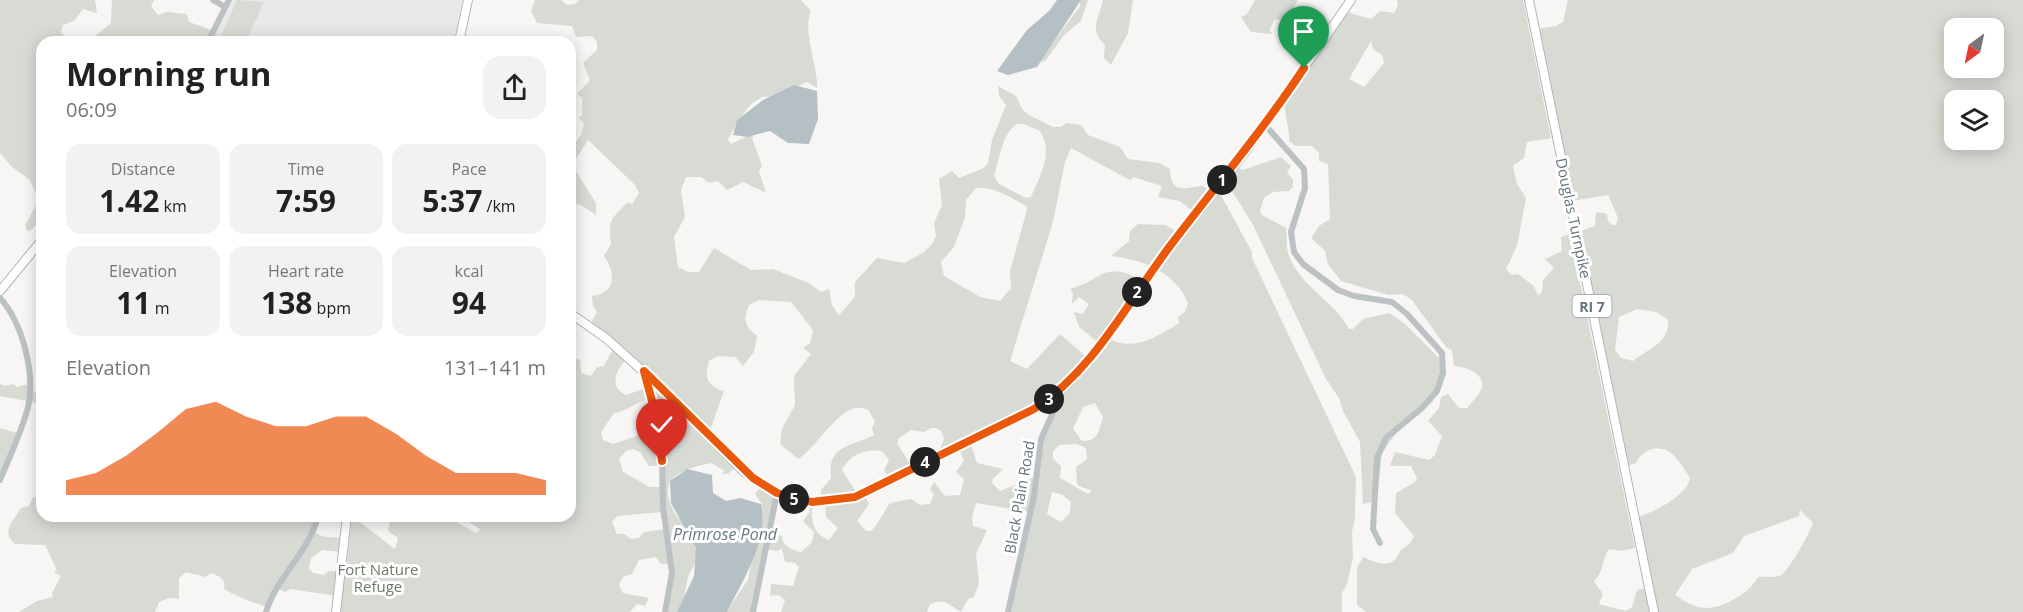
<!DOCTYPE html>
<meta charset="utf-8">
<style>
body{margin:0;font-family:"Open Sans",sans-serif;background:#f2f2f2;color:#222;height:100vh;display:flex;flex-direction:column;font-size:22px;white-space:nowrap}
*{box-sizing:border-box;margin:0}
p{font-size:20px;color:#767676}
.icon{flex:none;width:33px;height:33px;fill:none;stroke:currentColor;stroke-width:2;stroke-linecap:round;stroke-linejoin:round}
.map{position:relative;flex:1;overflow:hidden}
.details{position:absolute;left:36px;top:36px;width:540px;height:486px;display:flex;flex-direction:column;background:#fff;border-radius:18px;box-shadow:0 3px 15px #0003}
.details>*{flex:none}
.needle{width:39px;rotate:213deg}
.fabs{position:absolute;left:1944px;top:18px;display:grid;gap:12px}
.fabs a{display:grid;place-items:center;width:60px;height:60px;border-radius:12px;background:#fff;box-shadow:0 3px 15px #0003;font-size:30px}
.pin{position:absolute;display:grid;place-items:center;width:51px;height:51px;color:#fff;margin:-62px -26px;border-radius:50% 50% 50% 0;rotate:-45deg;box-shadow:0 0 6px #0007}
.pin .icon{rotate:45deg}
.km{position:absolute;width:30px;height:30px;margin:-15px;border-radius:50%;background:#222;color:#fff;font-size:16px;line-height:30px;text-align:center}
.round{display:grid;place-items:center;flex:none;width:63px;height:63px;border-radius:18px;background:#f2f2f2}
.summary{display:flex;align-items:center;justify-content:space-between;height:102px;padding:0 30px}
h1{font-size:33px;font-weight:700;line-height:45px}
.metrics{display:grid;grid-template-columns:repeat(3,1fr);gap:9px;height:102px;padding:6px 30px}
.metrics div{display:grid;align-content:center;border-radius:15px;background:#f2f2f2;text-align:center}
.metrics b{font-size:30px;font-weight:700}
.metrics small{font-size:16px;font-weight:400}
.metrics p{font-size:16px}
.chart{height:168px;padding:12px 30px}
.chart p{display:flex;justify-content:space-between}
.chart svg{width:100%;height:108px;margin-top:6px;fill:#ea580c;opacity:.7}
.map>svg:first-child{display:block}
.built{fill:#e7e8e8}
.green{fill:#d7dbd4;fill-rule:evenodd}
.water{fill:#b4c0c3}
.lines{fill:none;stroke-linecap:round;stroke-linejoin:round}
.major-casing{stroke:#b0b6b8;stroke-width:10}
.minor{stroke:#bcc1c4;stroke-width:6}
.major{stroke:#fff;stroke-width:8}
.route-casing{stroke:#fff;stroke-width:12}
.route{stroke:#ea580c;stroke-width:8}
.labels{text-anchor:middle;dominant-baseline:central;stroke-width:6;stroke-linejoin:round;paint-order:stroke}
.shield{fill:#fff;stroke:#939ea3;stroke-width:1.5}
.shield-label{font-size:14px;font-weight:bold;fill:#65757c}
.street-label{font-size:15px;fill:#65757c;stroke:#fff}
.park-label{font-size:15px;fill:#6d7a67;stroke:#fff}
.water-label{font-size:16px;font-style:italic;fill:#657a7e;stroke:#fff}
</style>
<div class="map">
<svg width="2023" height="612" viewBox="0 0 2023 612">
<rect width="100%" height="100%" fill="#f7f6f4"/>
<polygon class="built" points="233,0 462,0 454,42 211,42"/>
<g class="green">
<polygon points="0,0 95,0 97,13 83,9 74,21 63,25 61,32 70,42 42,42 42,223 39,222 31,230 27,231 25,225 39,200 30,180 12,167 0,153"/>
<polygon points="112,0 154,0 151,6 158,15 167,12 187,14 189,22 212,30 207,42 185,42 175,38 170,42 88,42 111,23"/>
<polygon points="237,0 264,2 246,42 228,42 220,38"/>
<path d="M535,0h26l6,5 8,-1 4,-4h222l10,11c-9,21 7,54 6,77l-10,-6 -29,14 -16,1 -11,7 -14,18 -9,18 3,4 25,-12 -4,6 10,28 -3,5 7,22 -23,-11 -16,8 -9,-9 -9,2 -8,-6h-15l-5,13 4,27 -11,20 4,30 10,5h11l15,-24 37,22 22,-1 36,14 12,9 8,-3 3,16 7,10 16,-18v-15l22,-24 27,5 19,-10 10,-10 3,-7 -2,-13 8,-18 -3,-26 13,-8 7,7 23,-9 6,-6 4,-23 14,-35 -7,-9 -1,-10 18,10 7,14 6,5 24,12h7l7,-4 14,2 7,10 32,12 8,12 31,4 11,6c1,27 16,18 33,17l8,7 6,-5 35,64v6l104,219 -1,40 -3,15 1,25 -6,27 -5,9v19h-334l22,-100 -54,-9 -4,14 1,9 14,4 -11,24 3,29 -5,14 -6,2 -7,13c-11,-6 -15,-15 -31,-8l-3,8h-146l4,-12 -6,-5 -9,1 1,-12 22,2 6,-19 -4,-4 -10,-1 -3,-13 -6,2 -10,-2 -14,63h-26l22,-32 14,-76 -7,-10 6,-9 15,9 -7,37 13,5c0,10 10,14 19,16l11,-10 2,-10 -11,-11 6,-8 1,-10h3c-3,16 -1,31 16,37l9,-12 -12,-11 -1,-14 -5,-1 1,-12 10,-12c-5,-33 22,-32 43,-43l-2,-7 3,-6 -6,-11c-25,-17 -51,37 -71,48l-18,-15 2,-15 13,-24 -1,-29 17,-22 -8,-6 7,-5 3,-13 -22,-28 -32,-2 -10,5c-6,15 -5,20 8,31l-3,16 -11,14 -8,-9 -17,-1 -9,5c-5,17 -2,25 15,30l-16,45 29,30 -8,7 -6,1 1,-4 -13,-7c-27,6 -55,13 -38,47 3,7 11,12 15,19 4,8 7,18 11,26l-11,22 -7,35h-17l6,-22 -1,-26h-8l-5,-7 -17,3 -7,14 -9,3 -4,8 4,8 26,5 -4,8 -8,-2 -7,8h-294l1,-16 -47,-7 -5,3 -9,-4 -9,19c-15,-5 -29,-10 -43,-18 2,-10 -5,-13 -13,-16l-6,4 -19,-5 -7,6v21l-10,-1 -10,4 -4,10h-136l18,-11 16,-4 -1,-4 9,-17 -6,-3 1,-5 -11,-23 -30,-1c-15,-13 -1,-23 6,-36l8,-2 4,-9 9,1v18h276l-4,16 10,5 20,1 -2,14 -20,-2 -11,8 -2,10 4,5 11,2 5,-4h17l6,-55 43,33 3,-11 -10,-7 3,-15h54l31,17 4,-4 -21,-13h111v-160l10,4 1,13 10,3 6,-9 7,-1 10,-19 -24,-22 7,-13 -4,-6 -1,-10c23,-3 25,-21 12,-40l7,-12c-2,-25 -2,-23 17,-42l4,2 7,-11 -4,-8 -47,-45 -16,25 24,38v12l-17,-11 -9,2v-56l11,-15 3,-11 -6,-7 4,-1v-18l-5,-4 13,-14 -7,-17 14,-13v-8l-5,-6 -16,1 -4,-11 -35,-3 -6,-12zM1017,124h7l16,7c14,23 0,44 -9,66l-5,1 -27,-14 -5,-8c6,-16 7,-42 23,-52zM1071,148l59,32 3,-3 29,9 -4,11 22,4 16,13 -16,19 -15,-8 -27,-1 -8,7 -1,10 -18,15c32,3 65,17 77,47l-3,9 -7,5 1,6c-24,15 -47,30 -73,14l38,-55c-40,-24 -42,-1 -74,7l3,4 -1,11 7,-7 10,7 -6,10 -9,-2 5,15 21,17 -11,15 -29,-25 -33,35 -17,-8 43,-139 12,-60zM976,188c17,-2 36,10 50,18l1,4 -17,61 1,17 -11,13 -20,-4 -36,-21 -3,-14 13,-15 11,-30 1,-17zM627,359l17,15 2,14 -20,7c-18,-7 -10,-26 1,-36zM1061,393l-23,60 -1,23 -37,15 -8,-8 1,-4 10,-10 -26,-6 -7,-22zM649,399l9,30 -45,15 -10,-4 -2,-8 13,-19c14,-2 21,-11 35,-14zM1095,403l8,14c-5,15 -4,24 -21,24l-9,-12 10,-22zM931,428h5l6,4 2,7 -4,10 3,4 15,-6 6,14 -8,11 8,7 -4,16 -15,1 -11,-14 -4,7 4,5 -4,10 -10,1 -9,-6 -21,4c-7,10 -10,19 -19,28h-5l-9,-10 12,-17 -5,-10 -6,1 -16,-25c7,-15 26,-23 41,-18l6,8 -5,10 5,10 23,-13 -15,-24 2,-5 12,-8 13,2zM1077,444l9,4 1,11 -11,8 1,18 15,6 -4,3 -28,-16 1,-12 -8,-7v-8l6,-6zM633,449l7,3 9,14h12l1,21h-12l-27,-15 -4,-13 7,-8zM1052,492l11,3 8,7 -1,11 -9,9 -14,-8zM662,512l3,17 -21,3 -5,6 -8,1 -7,-5h-7l-5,-12 5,-6z"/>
<polygon points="1080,0 1088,0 1081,21 1064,35 1046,60 1038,63 1080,6"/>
<path d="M1103,0h30l-5,33 -17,32 -7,-7 1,-13c-16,-16 -7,-24 -2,-45z"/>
<polygon points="1255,0 1298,0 1291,12 1286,13 1283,19 1274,20 1270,30 1272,34 1251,32 1241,17 1247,14"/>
<path d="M1397,0h126l28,138 -24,4 -3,16 -11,8 4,18 9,14 -9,48 -11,23 6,6 6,-1 16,12 4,10 4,-4 1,-12 11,-12 -9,-9 17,-8 -1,-14 9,-3 65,314 -14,3 -12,-2c-7,10 -5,23 -15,32l9,13 -4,10 27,7 6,-4 5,-17 11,-2 6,24h-288l-9,-7v-37l6,-11c9,4 23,11 33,2 2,-3 3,-6 5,-9 6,-5 10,-6 13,-14l-19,-23 1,-20 19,-11 2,-4 -6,-12h-21l5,-14 34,8 6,-5 7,-19 -14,-15 11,-13 2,-11 7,-3 11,14h8c4,-5 10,-11 13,-16 10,-17 -15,-26 -26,-26l-2,-16 -6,-3 -34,-47 -9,-6 -15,1 -47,-14 -13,-17 -3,-13 -14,-13 8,-12 11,-7 -2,-55 -9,-3v-8l-7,-7h-16l-7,-5c1,-16 -7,-29 -3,-46 4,-13 49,-68 61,-83l24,7 9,-8 14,2 4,-8zM1371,41l2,8 10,7 1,7 -20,24 -15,-8z"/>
<path d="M1568,0h455v612h-367l-19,-95c16,-4 51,-22 53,-39 -10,-16 -20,-35 -40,-28 -7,2 -11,7 -14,13l-9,3 -49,-234 17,-6 1,-14 11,2 1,7 4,4h4l2,-7 -10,-23 -36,6 -35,-172 19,-3 7,-4zM1954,28h40v40h-40zM1954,100h40v40h-40zM1637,309l19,3 12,8c2,23 -19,28 -35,41l-12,-3 -6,-8 4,-33zM1800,510l13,13c-2,8 -25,49 -32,52 -8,4 -15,0 -23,2 -6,10 -11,14 -20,20 -26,15 -39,15 -63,-2l17,-26 41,-16 11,-17 55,-20z"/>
<path d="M1281,157l10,9 -4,7 6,6v8l-4,4 -16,1 -9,6 -4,13 2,4 24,13c1,8 0,17 2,24 8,32 47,49 61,77h4l10,-10 26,-6 15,10 36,36 1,29 -9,14 -36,31 -14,20 -5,48 -14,3 -3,-62 -17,-31 -4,-13 -13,-19 -73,-154 -29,-47 10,-12 9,4z"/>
<polygon points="0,384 5,386 14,384 17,387 28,384 30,391 42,392 42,404 0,396"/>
<polygon points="0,428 17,433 0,476"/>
</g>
<g class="water">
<polygon points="1057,0 1081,0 1037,67 1008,75 997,71 1027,30 1049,11"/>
<polygon points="794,85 817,91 818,119 809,144 788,143 770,131 747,137 733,135 737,120 763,100"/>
<path d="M687,469l25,6 1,18 13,8 14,-3 21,6c8,36 -18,76 -34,108h-50l17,-36 2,-28 -25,-45 -1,-22z"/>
</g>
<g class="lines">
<defs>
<g id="major">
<polyline points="1529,0 1654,612"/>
<polyline points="459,42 468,0"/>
<polyline points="0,291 42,240"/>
<polyline points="570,313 607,339 666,392 743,471 768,489 793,499 812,502 855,497 1034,409 1063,389 1084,366 1171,246 1246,151 1351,0"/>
<polyline points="336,612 347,516"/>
</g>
</defs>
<use href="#major" class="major-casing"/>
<g class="minor">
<polyline points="213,0 225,7"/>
<polyline points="208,42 229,0"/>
<polyline points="1265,125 1304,169 1305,188 1291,232 1294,252 1303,264 1338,290 1354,296 1392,302 1407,314 1442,353 1443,373 1437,391 1422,408 1386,438 1377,458 1373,529 1380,543"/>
<path d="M0,298c22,24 36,76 28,109 -6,24 -18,49 -28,73"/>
<polyline points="644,373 657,420 662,457 663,507 672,573 665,612"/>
<path d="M266,612c11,-36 43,-59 52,-96"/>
<polyline points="753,612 777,493"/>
<polyline points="1008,612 1034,496 1041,439 1063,390"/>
</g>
<use href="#major" class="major"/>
</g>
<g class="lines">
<defs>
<path id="route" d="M662,461l-5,-41 -13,-49 109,107 24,15 35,9 43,-5 179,-88c60,-39 94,-107 136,-163 45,-59 93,-116 134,-178"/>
</defs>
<use href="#route" class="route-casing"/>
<use href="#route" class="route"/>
</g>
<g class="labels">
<rect class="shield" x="1572.5" y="295" width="39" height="22" rx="4.5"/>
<g class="shield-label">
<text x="1592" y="306">RI 7</text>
</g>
<g class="street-label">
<text transform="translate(1574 218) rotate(78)">Douglas Turnpike</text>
<text transform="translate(1019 497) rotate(-80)">Black Plain Road</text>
</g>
<g class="park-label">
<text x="378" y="569">Fort Nature<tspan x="378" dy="17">Refuge</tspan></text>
</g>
<g class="water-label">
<text x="725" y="534">Primrose Pond</text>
</g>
</g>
</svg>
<div class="fabs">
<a><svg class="needle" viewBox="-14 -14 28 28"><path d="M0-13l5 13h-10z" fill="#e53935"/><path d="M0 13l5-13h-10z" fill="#767676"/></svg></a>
<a><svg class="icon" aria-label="layers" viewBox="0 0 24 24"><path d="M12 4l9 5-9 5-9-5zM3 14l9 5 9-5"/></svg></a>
</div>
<div class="pin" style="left:1304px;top:68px;background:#1e9e55"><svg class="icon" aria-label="arrive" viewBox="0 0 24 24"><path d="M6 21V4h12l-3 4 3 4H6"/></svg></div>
<div class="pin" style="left:662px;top:461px;background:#d93025"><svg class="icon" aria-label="check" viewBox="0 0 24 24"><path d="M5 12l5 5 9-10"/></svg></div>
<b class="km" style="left:1222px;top:180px">1</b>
<b class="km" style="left:1137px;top:292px">2</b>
<b class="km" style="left:1049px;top:399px">3</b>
<b class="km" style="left:925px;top:462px">4</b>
<b class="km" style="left:794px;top:499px">5</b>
<section class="details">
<div class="summary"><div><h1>Morning run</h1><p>06:09</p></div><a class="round"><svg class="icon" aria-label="share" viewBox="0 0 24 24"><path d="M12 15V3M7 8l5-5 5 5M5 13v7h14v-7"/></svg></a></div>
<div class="metrics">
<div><p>Distance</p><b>1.42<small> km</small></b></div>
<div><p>Time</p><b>7:59</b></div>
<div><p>Pace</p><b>5:37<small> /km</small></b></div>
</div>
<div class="metrics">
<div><p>Elevation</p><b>11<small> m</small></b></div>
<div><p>Heart rate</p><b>138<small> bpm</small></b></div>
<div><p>kcal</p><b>94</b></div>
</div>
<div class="chart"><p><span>Elevation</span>131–141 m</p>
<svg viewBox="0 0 160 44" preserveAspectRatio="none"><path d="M0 44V38L10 35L20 28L30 19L40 9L50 6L60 12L70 16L80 16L90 12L100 12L110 19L120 28L130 35L140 35L150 35L160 38V44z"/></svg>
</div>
</section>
</div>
